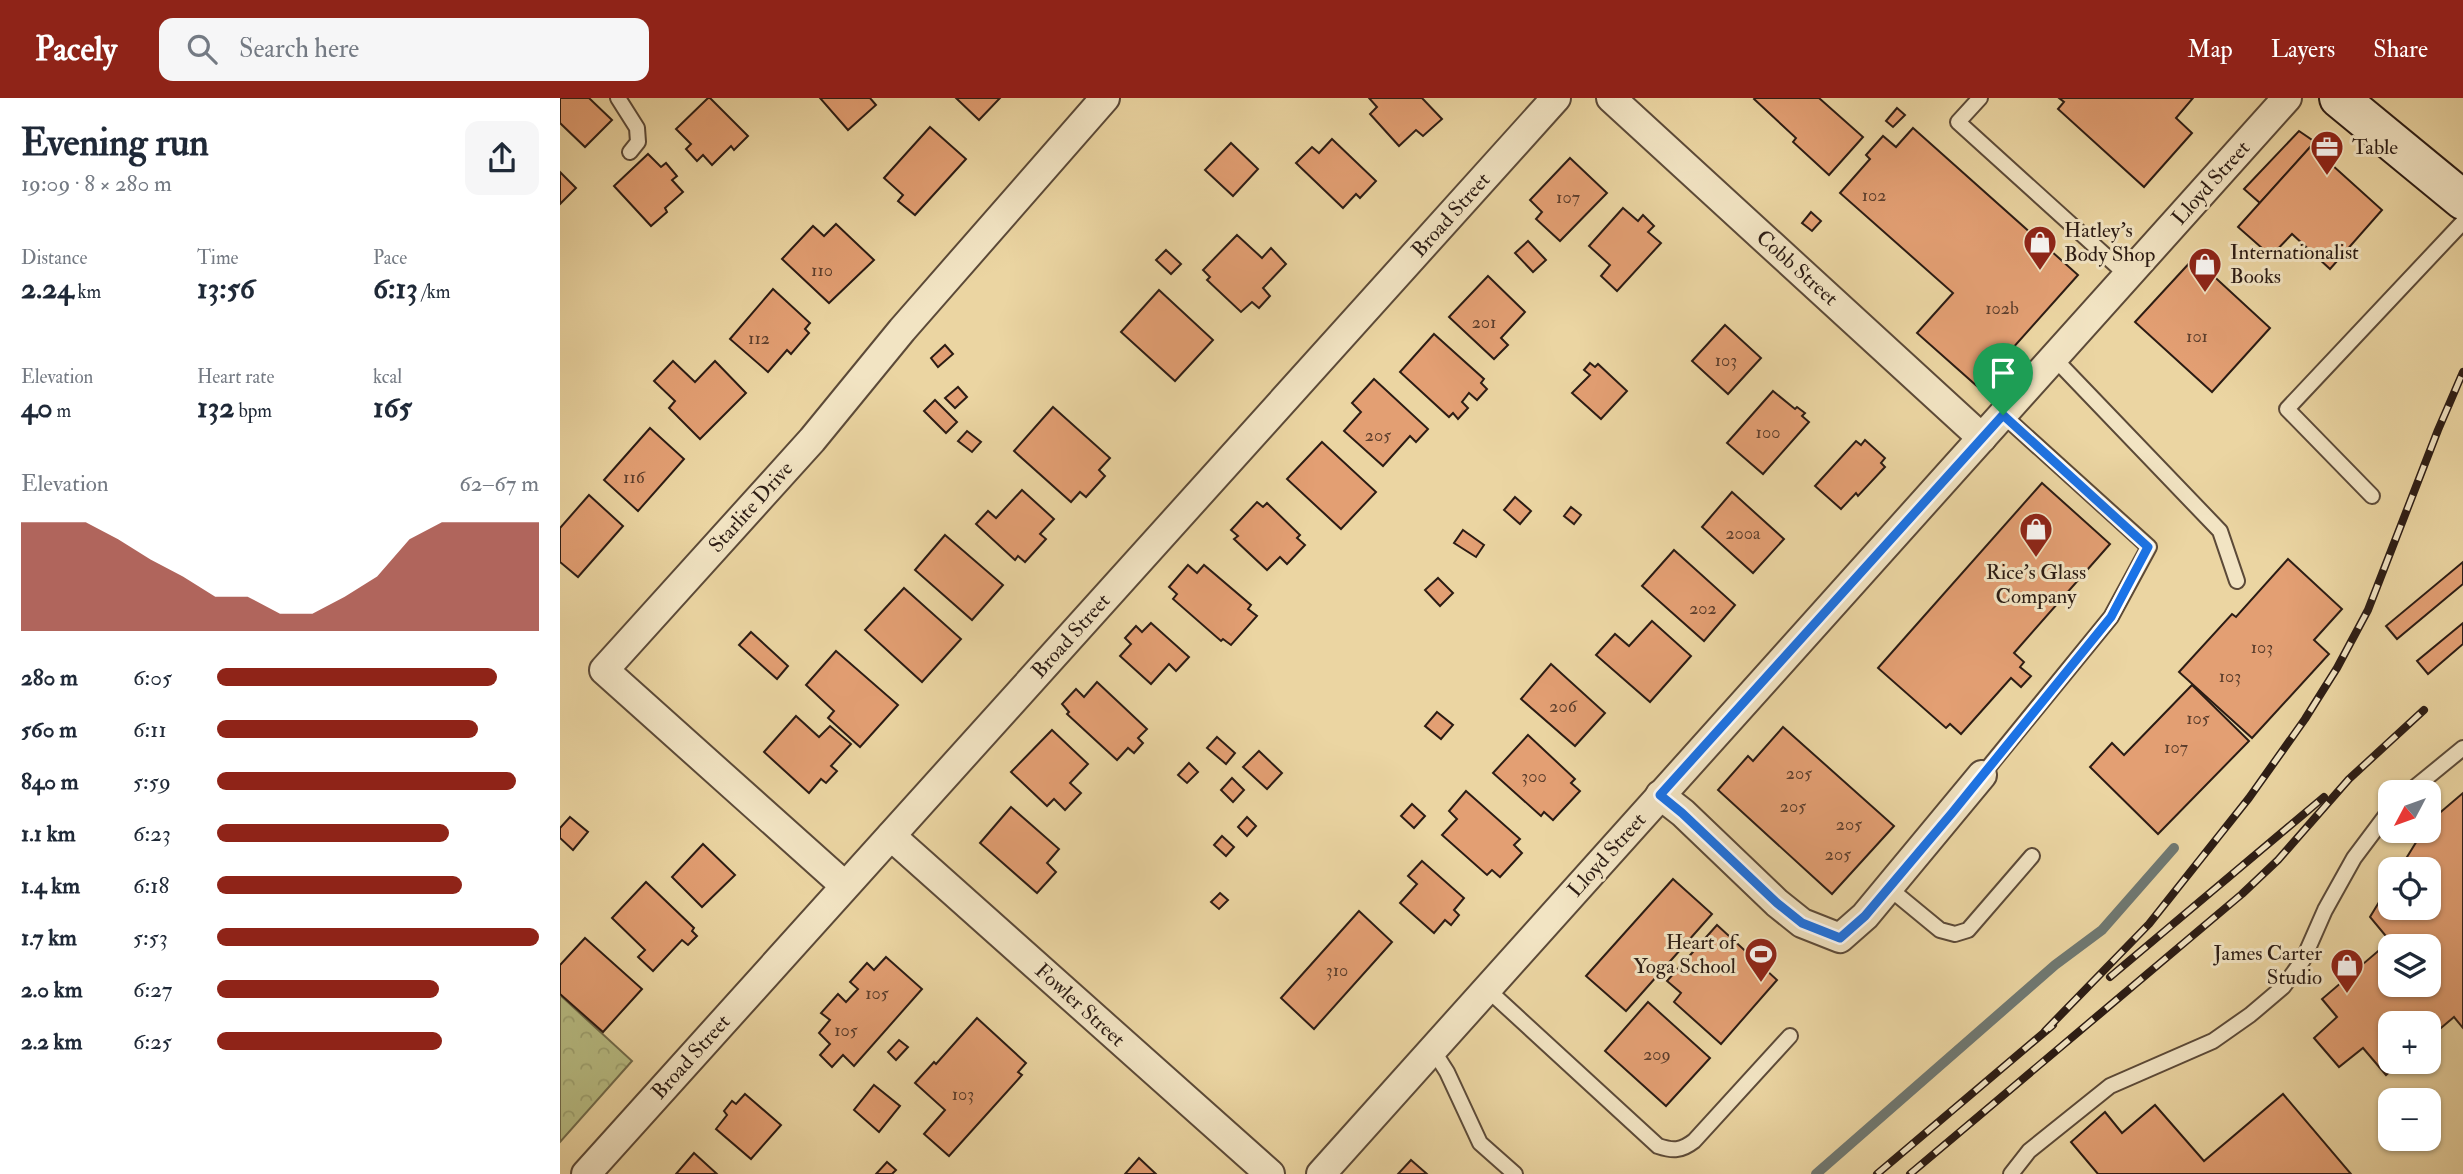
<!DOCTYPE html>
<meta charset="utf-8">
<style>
body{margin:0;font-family:"IM FELL Double Pica",serif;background:#f6f6f7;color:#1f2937;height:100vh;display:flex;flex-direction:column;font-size:26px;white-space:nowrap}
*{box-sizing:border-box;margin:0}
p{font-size:23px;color:#747a83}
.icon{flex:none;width:38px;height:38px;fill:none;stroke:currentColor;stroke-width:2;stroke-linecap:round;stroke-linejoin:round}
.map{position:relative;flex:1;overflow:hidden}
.details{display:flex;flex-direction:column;background:#fff;width:560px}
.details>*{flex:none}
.needle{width:46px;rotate:229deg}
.fabs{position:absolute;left:1818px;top:682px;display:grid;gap:14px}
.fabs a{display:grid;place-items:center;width:63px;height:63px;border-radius:14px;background:#fff;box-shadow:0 2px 5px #0004;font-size:35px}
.pin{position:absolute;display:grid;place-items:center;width:60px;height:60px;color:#fff;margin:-72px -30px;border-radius:50% 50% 50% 0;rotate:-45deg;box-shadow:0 0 7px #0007}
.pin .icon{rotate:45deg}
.round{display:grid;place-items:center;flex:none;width:74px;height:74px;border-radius:14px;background:#f6f6f7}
.headline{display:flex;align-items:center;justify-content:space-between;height:119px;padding:0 21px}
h1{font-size:38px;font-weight:700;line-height:52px}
.figures{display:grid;grid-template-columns:repeat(3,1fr);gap:10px;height:119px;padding:7px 21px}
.figures div{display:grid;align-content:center}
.figures b{font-size:30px;font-weight:700}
.figures small{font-size:19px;font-weight:400}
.figures p{font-size:19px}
.chart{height:196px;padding:14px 21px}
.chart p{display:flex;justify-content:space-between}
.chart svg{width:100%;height:126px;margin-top:7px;fill:#8f2418;opacity:.7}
ul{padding:0 21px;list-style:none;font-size:23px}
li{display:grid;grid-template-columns:112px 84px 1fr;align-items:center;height:52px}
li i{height:18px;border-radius:9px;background:#8f2418}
header{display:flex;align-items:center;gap:42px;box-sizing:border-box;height:98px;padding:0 35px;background:#8f2418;color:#fff}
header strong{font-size:33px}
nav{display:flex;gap:38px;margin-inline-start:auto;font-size:24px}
.search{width:490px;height:63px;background:#f6f6f7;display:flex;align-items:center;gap:18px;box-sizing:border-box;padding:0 24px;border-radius:14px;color:#747a83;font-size:26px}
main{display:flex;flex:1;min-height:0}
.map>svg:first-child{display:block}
.park{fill:url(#park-crowns);stroke:#726c4c;stroke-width:2}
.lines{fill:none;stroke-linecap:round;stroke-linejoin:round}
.stream{stroke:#6f7872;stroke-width:10}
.building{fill:#e39f73;stroke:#2c1c14;stroke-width:2;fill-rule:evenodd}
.service-casing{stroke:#5c4a38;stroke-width:18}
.minor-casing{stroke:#5c4a38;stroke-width:32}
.secondary-casing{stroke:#2c1c14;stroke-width:42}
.service{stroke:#f2e4c3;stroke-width:14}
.minor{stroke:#f2e4c3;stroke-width:28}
.secondary{stroke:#f2e4c3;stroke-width:38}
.rail-casing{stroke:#2c1c14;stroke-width:8}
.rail{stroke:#f2e4c3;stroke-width:5;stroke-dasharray:16;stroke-linecap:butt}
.route-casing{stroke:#fff;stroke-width:14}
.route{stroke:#1a73e8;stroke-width:9}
.labels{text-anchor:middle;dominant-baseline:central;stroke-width:6;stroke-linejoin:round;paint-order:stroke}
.number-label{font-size:18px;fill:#5a3d2c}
.poi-label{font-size:21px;fill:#2c1c14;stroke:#f2e4c3;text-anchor:start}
.street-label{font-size:21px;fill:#2c1c14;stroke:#f2e4c3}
</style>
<header>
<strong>Pacely</strong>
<div class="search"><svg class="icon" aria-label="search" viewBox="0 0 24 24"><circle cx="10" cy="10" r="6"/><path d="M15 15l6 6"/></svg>Search here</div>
<nav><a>Map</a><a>Layers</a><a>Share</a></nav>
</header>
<main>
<section class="details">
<div class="headline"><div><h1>Evening run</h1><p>19:09 · 8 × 280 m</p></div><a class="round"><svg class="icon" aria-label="share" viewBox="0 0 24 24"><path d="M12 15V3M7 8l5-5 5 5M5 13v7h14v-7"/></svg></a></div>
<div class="figures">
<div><p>Distance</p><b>2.24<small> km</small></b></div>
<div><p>Time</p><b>13:56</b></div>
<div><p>Pace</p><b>6:13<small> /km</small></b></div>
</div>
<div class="figures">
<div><p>Elevation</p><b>40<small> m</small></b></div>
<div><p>Heart rate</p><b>132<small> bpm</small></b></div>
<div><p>kcal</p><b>165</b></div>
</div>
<div class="chart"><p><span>Elevation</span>62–67 m</p>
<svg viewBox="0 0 160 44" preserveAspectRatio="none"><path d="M0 44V6L10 6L20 6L30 12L40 19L50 25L60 32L70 32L80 38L90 38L100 32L110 25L120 12L130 6L140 6L150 6L160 6V44z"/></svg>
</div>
<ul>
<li><b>280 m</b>6:05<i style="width:87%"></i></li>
<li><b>560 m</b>6:11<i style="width:81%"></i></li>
<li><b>840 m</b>5:59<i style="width:93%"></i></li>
<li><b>1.1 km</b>6:23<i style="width:72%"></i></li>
<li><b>1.4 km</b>6:18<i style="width:76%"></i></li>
<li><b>1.7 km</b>5:53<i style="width:100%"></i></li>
<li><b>2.0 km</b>6:27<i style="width:69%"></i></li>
<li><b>2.2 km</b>6:25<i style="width:70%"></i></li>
</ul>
</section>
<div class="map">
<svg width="1903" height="1076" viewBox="0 0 1903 1076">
<defs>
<pattern id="park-crowns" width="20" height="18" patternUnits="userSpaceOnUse" patternTransform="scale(1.75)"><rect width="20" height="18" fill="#b8bd84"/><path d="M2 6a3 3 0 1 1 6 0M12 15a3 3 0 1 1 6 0" fill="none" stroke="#9ea271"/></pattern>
</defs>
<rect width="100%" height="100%" fill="#ebd5a2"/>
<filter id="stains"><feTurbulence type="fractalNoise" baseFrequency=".00286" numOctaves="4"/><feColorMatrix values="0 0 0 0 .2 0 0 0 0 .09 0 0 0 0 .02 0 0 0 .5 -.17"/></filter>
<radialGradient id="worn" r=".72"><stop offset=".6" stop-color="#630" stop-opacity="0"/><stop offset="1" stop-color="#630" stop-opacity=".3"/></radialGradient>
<polygon class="park" points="0,897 72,963 0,1044"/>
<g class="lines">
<polyline class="stream" points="1256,1076 1495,867 1542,832 1614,750"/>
</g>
<g class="building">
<polygon points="0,0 29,0 52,22 25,49 0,25"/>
<polygon points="148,0 150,0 188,38 174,52 171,48 152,67 143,57 137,63 126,51 131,46 116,31"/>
<polygon points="260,0 310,0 316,7 288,32"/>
<polygon points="396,0 440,0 419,22"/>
<polygon points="809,0 862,0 882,21 863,38 856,32 839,48 810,16 817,9"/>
<polygon points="1195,0 1259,0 1303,39 1269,77 1233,44 1236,40 1194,1"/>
<polygon points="1499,0 1633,0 1616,20 1632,35 1584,89 1498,11 1504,4"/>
<polygon points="1337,10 1345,17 1333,29 1326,23"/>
<polygon points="370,29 406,61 355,117 338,103 343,97 324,80"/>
<polygon points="1353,30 1518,177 1418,289 1357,235 1393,195 1280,95 1310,61 1306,57 1323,38 1336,49"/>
<polygon points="1739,33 1755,44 1700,105 1684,91"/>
<polygon points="772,41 816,83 800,100 796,96 783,110 736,65 752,49 759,55"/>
<polygon points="671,45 698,71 673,98 645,72"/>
<polygon points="1751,48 1822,112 1770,171 1732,136 1711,158 1678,129"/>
<polygon points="88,56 101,69 106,65 117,78 112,82 123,94 105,110 107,114 91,128 54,88"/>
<polygon points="1010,60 1047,95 1000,143 976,121 982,114 970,102"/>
<polygon points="0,74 16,90 0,106"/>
<polygon points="1063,110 1078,123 1083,117 1094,128 1088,134 1101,145 1057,193 1041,178 1050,167 1029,148"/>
<polygon points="1251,114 1261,123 1252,133 1242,125"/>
<polygon points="276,126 314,162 269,205 222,161 253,128 264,138"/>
<polygon points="677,137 702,160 711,150 726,166 703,190 710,198 699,210 692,204 681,214 647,182 650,179 643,172"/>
<polygon points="968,143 986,162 973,174 955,155"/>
<polygon points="606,152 621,166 611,176 596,162"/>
<polygon points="1634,160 1710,230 1652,294 1575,224"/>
<polygon points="928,178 965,214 941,240 948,247 934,261 889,219"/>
<polygon points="213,191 250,225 245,231 249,235 231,256 227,252 208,274 170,241"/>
<polygon points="599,192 653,242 615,283 561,234"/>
<polygon points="1165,227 1201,260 1168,296 1132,263"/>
<polygon points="874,236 924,281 921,285 927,291 917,302 909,295 902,304 908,310 898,321 893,315 889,319 840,274"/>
<polygon points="385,247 393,256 378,269 371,260"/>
<polygon points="113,263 135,284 155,263 186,295 140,341 109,310 115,303 94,283"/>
<polygon points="1030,265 1035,269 1038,266 1067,293 1041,321 1012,295 1030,277 1024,272"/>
<polygon points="814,281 868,331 856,344 850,338 823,368 784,333 801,314 792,305"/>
<polygon points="398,289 407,299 395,310 385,300"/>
<polygon points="1213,293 1235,311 1237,309 1245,315 1242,318 1249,324 1203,376 1167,345"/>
<polygon points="375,302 397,324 386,335 364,313"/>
<polygon points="493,309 550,360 539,372 545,378 526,399 520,394 511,404 454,353"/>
<polygon points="90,330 124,361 78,413 44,382"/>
<polygon points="407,333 421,344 412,354 398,343"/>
<polygon points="1305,342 1325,360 1321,365 1325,369 1298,398 1296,395 1281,411 1255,388 1296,343 1301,347"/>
<polygon points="762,344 816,394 781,431 727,381"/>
<polygon points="1482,385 1550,446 1454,555 1464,564 1460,569 1471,578 1461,589 1451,580 1401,636 1390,626 1386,630 1318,570"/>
<polygon points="462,392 494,421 480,436 486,441 465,464 458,458 455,462 416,426 428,413 436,420"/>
<polygon points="1172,394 1224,441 1193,475 1142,429"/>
<polygon points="29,397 63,428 18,479 0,464 0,430"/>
<polygon points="955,399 971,413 960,426 944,412"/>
<polygon points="697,404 703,409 707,405 740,437 737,440 745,447 727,466 720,459 707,472 674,441 678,438 671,432"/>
<polygon points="1011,409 1021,417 1014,426 1004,418"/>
<polygon points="903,432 924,447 916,459 894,445"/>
<polygon points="385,437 443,487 412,522 355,472"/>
<polygon points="1114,452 1175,507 1144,543 1082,488"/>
<polygon points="1728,461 1782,511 1754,542 1769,556 1692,640 1619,574 1672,516 1676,519"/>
<polygon points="1903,464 1903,486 1837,541 1826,528"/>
<polygon points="628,467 637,475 644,467 691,507 688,511 697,518 671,547 663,541 661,543 613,501 617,496 609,489"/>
<polygon points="878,480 893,495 880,508 865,492"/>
<polygon points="344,490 401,541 362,584 305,532"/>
<polygon points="1092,523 1131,558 1090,604 1036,557 1055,536 1069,548"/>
<polygon points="591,525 629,559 616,573 609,566 591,586 560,558 571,546 565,540 576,528 582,534"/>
<polygon points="1903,525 1903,546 1868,576 1857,563"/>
<polygon points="191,534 228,568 217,581 179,547"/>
<polygon points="276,553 338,607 300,649 268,620 274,613 246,587"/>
<polygon points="991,566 1045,615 1015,648 961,601"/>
<polygon points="537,584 587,631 578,640 583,645 574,655 568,650 557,662 507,616 509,614 502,606 516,591 524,599"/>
<polygon points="1632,587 1689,643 1598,736 1530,669 1552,645 1564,657"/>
<polygon points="877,614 893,627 881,641 865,628"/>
<polygon points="236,618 259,639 270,628 291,646 271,668 277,673 266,685 261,681 249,695 204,654"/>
<polygon points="1223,629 1334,728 1272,796 1158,692 1188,658 1193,663"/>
<polygon points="492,632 528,666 510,685 521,695 505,712 494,701 487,708 451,674"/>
<polygon points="968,637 1015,681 1011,685 1020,693 993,722 984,714 981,718 933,675"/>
<polygon points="657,639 675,655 666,666 647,650"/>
<polygon points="699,653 722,675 707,691 683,669"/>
<polygon points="629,665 638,674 627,685 618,677"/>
<polygon points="672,680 684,692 673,704 661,692"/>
<polygon points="906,693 960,741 954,747 962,755 940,779 932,772 927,777 882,737 897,721 889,713"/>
<path d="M1903,695v235l-9,-11 -25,21v-14h-39v38h11l-15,13 -23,-27 -24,19 -25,-29 23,-21 -15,-18 68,-58 -20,-24 20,-33v24h39v-38h-30l24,-39h6v-9zM1830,849h39v38h-39z"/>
<polygon points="852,706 865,718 854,730 841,718"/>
<polygon points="451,709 499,751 487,765 496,774 477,795 420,745"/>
<polygon points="10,719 28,734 13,752 0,740 0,730"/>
<polygon points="687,719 696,728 687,738 678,729"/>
<polygon points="662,738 674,749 666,758 654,747"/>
<polygon points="143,746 175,777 142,809 112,779"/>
<polygon points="862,763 904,800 894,812 899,817 891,827 885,822 874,835 840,805 857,786 848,778"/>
<polygon points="1113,781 1152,816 1066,913 1026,878"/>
<polygon points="86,784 134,830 132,833 137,838 128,847 122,842 93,873 78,859 85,852 52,820"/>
<polygon points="660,795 668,802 659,811 651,804"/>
<polygon points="799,813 832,844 754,931 721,900"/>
<polygon points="1157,827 1217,882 1161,946 1114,904 1121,895 1107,883"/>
<polygon points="25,840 82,891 43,934 0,896 0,867"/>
<polygon points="326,859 362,891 294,968 283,957 272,969 260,957 270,946 259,935 270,922 261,915 278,896 286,904 298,891 290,884 307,865 314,872"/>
<polygon points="1088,904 1150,960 1106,1008 1045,953"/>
<polygon points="417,920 466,965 458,974 462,977 389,1058 364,1036 385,1012 355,985 374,964 376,966"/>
<polygon points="339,942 348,949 336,962 328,954"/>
<polygon points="314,987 340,1008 319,1034 294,1012"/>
<polygon points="185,996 221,1027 191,1061 156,1031 167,1017 164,1013 172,1003 176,1006"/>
<polygon points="1723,996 1791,1076 1538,1076 1511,1044 1545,1014 1562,1035 1595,1007 1644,1063"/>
<polygon points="134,1055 157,1076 116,1076"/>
<polygon points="579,1060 596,1076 565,1076"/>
<polygon points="851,1062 867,1076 838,1076"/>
<polygon points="327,1064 336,1072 332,1076 316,1076"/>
</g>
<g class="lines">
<defs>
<g id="service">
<polyline points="58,0 77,30 78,44 70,54"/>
<polyline points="1420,0 1398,24 1568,178"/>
<polyline points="1494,260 1660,433 1677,483"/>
<polyline points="1812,398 1727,311 1903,124"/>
<polyline points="1422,677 1551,519 1589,449 1443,317"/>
<polyline points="1848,695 1903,650"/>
<polyline points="1329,790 1380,832 1395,836 1408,832 1472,758"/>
<path d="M927,891l171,157c15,5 23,5 36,-5l96,-105"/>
<polyline points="873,952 887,974 920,1045 955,1076"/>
<polyline points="1451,1076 1469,1053 1550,988 1653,943 1690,917 1723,889 1743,862 1765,812 1794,760 1830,712"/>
</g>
<g id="minor">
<polyline points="1051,0 1422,340"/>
<polyline points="1100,697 1123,715 1217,805 1242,825 1280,840 1305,818 1422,677"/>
<polyline points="331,738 710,1076"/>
<polyline points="284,787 44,572 252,342 342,232 545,0"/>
<polyline points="26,1076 996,0"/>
<polyline points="761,1076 1727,0"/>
</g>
<polyline id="secondary" points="1779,0 1903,102"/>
</defs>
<use href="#service" class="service-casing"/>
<use href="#minor" class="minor-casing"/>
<use href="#secondary" class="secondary-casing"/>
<use href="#service" class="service"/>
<use href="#minor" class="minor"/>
<use href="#secondary" class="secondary"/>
<defs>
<g id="rail">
<polyline points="1550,879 1764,699"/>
<polyline points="1485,933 1589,826 1689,700 1745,621 1777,570 1808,512 1878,332 1903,274"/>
<polyline points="1317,1076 1493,927"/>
<polyline points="1350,1076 1682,796 1718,762 1789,681 1864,612"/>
</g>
</defs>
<use href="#rail" class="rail-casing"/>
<use href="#rail" class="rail"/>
</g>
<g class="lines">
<defs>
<polygon id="route" points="1443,317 1588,449 1551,519 1392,715 1305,818 1280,840 1242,825 1217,805 1122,715 1100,697"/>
</defs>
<use href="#route" class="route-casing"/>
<use href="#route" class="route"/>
</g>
<defs>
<symbol id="office-pin" viewBox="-11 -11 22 30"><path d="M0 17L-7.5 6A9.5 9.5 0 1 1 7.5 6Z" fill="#8f2418" stroke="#f2e4c3"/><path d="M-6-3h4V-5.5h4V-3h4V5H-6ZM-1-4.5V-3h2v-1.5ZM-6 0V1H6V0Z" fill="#fff"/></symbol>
<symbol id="shop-pin" viewBox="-11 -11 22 30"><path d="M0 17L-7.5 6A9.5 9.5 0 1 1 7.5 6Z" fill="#8f2418" stroke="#f2e4c3"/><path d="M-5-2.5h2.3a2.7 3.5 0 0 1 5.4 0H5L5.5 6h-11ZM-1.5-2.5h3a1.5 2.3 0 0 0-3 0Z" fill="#fff"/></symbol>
<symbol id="stadium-pin" viewBox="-11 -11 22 30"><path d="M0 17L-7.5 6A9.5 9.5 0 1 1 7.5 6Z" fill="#8f2418" stroke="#f2e4c3"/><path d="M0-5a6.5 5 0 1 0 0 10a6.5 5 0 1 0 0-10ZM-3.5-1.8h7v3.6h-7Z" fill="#fff"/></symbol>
</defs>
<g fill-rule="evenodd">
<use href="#office-pin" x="1748" y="30" width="38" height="52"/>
<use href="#shop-pin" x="1461" y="125" width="38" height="52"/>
<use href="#shop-pin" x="1626" y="147" width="38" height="52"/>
<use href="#shop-pin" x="1457" y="412" width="38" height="52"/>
<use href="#stadium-pin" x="1182" y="837" width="38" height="52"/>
<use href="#shop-pin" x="1768" y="848" width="38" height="52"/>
</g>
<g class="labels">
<g class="number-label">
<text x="1314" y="97">102</text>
<text x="1008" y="99">107</text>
<text x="262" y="172">110</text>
<text x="1442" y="210">102b</text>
<text x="924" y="224">201</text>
<text x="1637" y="238">101</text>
<text x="199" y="240">112</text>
<text x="1166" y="262">103</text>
<text x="1208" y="334">100</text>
<text x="818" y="337">205</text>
<text x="74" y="379">116</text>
<text x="1183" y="435">200a</text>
<text x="1143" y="510">202</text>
<text x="1702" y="549">103</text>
<text x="1670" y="578">103</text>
<text x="1003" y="608">206</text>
<text x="1638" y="620">105</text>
<text x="1616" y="649">107</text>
<text x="1239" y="675">205</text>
<text x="974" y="678">300</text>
<text x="1233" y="708">205</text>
<text x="1289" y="726">205</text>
<text x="1278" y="756">205</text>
<text x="777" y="872">310</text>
<text x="317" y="895">105</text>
<text x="286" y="932">105</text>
<text x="1097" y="956">209</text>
<text x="403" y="996">103</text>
</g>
<g class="poi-label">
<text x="1792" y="49">Table</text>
<text x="1504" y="132">Hatley's<tspan x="1504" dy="24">Body Shop</tspan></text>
<text x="1670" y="154">Internationalist<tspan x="1670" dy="24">Books</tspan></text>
<text x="1476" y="474" text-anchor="middle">Rice's Glass<tspan x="1476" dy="24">Company</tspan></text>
<text x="1176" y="844" text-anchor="end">Heart of<tspan x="1176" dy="24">Yoga School</tspan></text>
<text x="1762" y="855" text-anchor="end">James Carter<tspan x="1762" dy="24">Studio</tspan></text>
</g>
<g class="street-label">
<text transform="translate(1651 85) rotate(-48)">Lloyd Street</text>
<text transform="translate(891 117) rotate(-48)">Broad Street</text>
<text transform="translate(1237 170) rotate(42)">Cobb Street</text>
<text transform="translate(191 409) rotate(-48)">Starlite Drive</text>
<text transform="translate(511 538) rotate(-48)">Broad Street</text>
<text transform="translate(1047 757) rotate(-48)">Lloyd Street</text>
<text transform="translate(520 907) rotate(42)">Fowler Street</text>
<text transform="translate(131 959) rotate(-48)">Broad Street</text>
</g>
</g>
<rect width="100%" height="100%" filter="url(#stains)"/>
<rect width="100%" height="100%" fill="url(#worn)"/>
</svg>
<div class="fabs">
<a><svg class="needle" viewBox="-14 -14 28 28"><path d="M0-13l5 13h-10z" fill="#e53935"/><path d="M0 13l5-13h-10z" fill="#747a83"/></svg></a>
<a><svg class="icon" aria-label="locate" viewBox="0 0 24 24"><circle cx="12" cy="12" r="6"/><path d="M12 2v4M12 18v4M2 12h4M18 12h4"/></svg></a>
<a><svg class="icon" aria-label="layers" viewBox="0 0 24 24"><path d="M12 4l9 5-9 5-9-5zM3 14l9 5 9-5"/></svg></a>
<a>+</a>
<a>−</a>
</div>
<div class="pin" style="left:1443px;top:317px;background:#1e9e55"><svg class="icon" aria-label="arrive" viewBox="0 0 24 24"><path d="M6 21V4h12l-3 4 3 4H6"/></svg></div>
</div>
</main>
